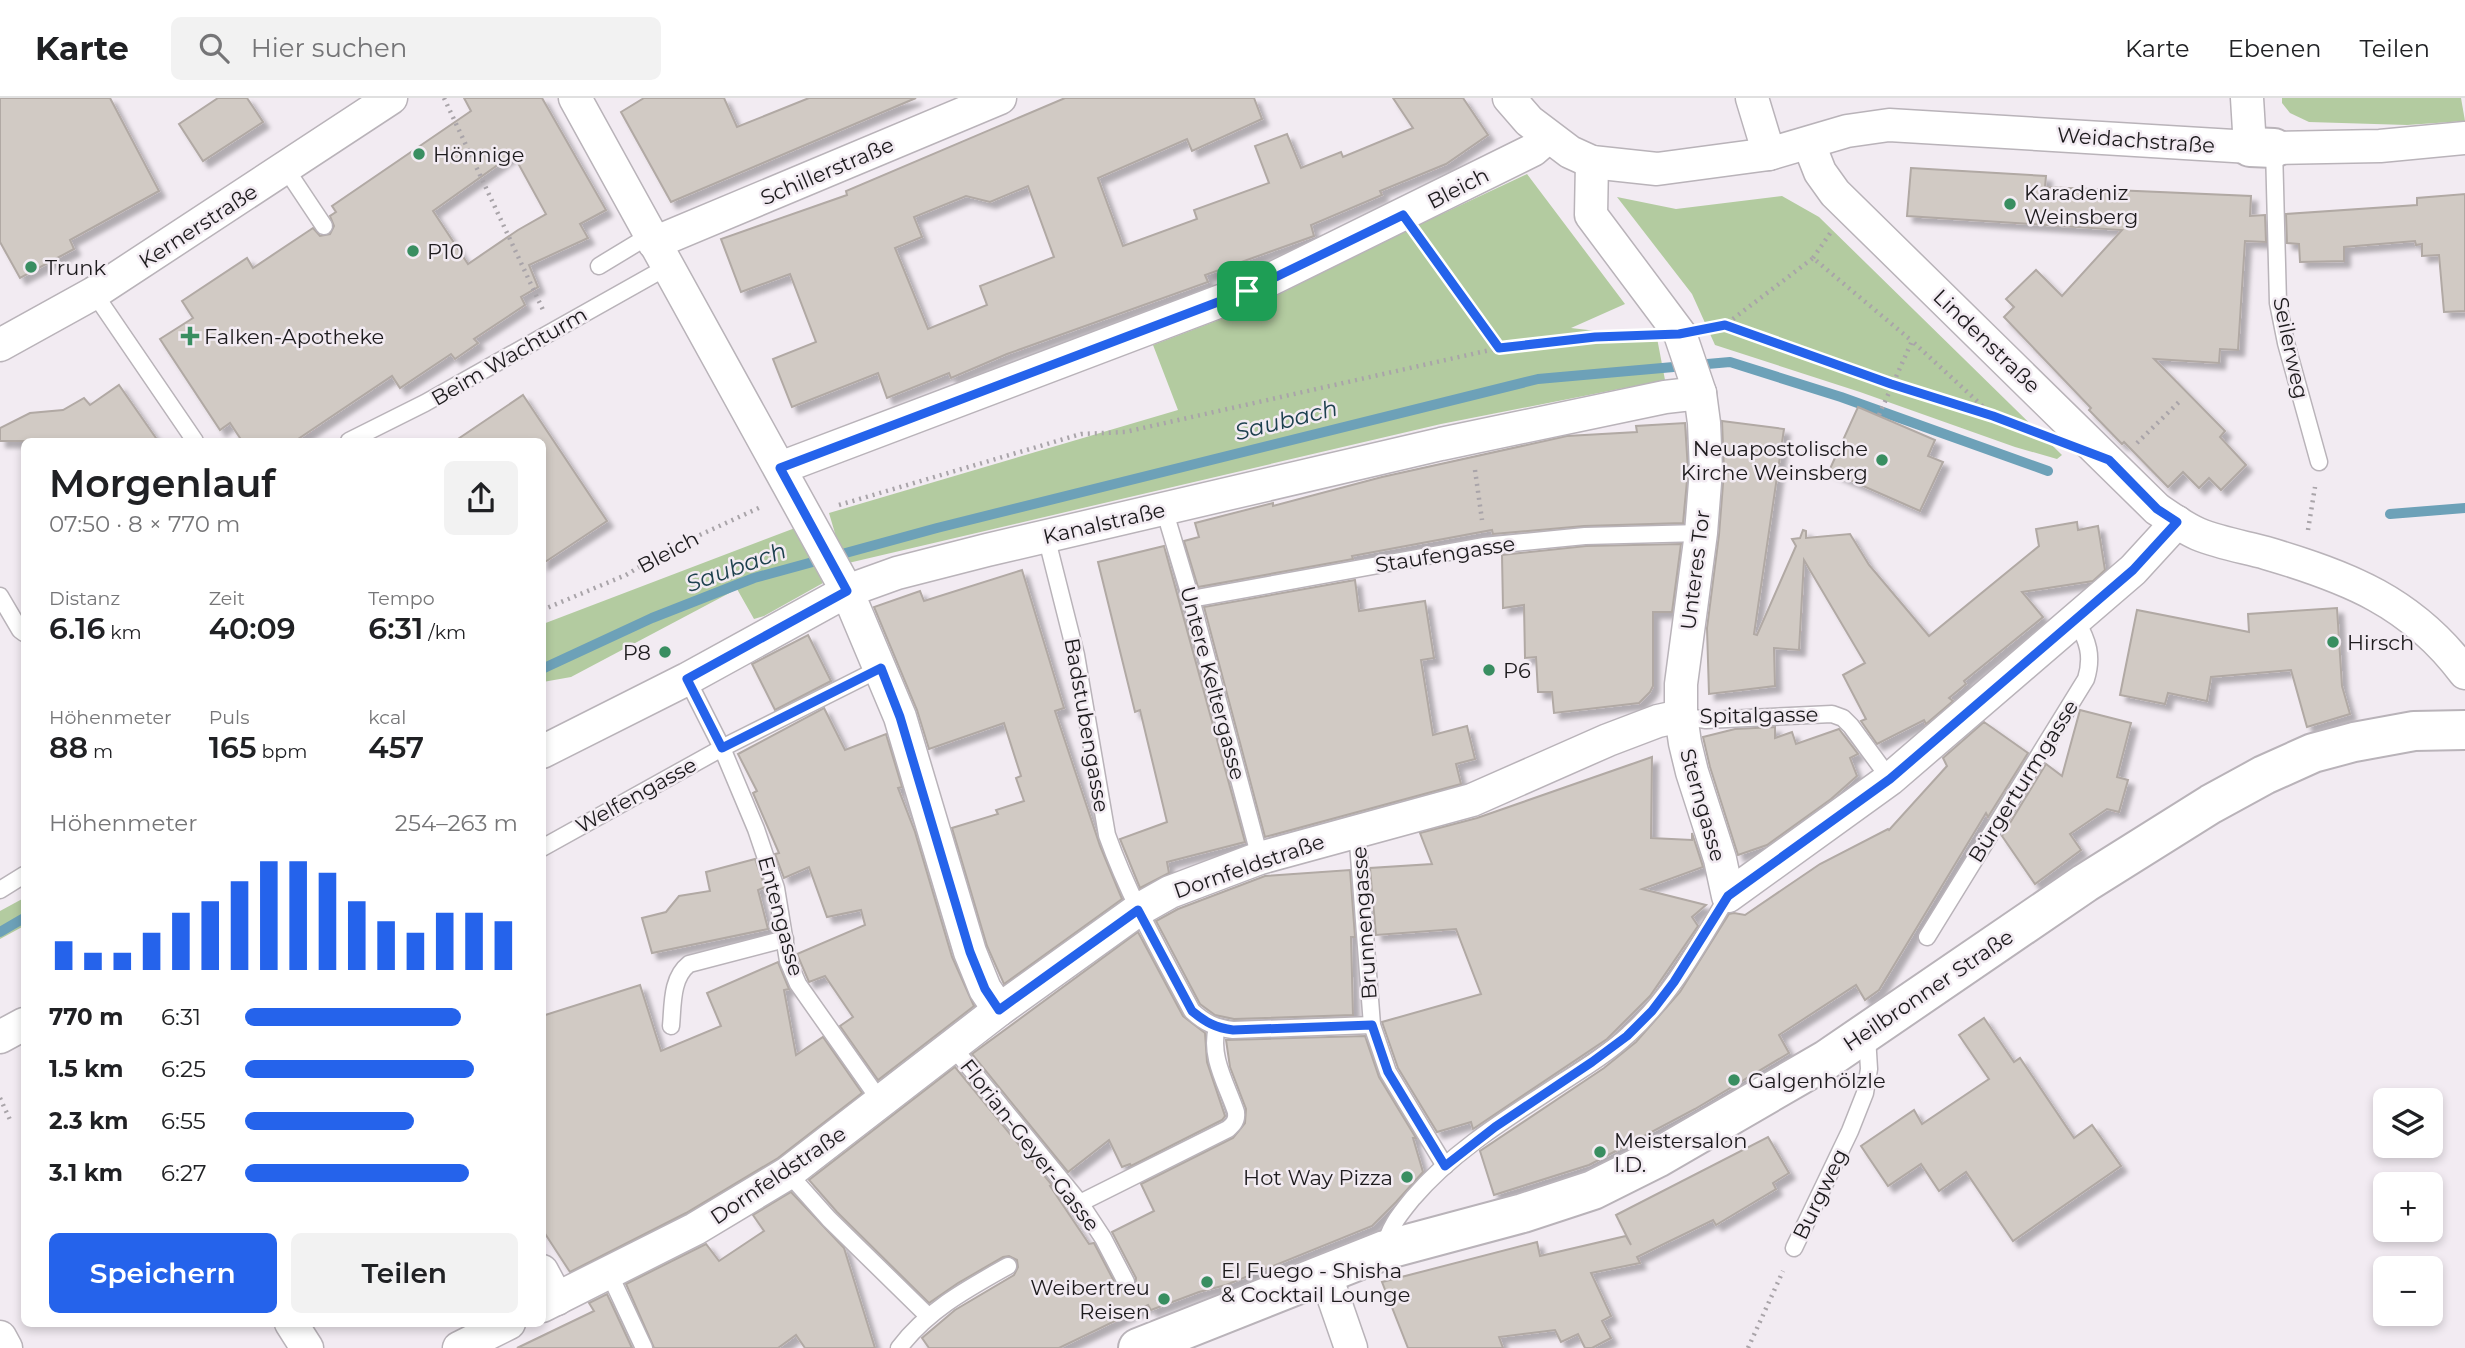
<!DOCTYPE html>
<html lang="de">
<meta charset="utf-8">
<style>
body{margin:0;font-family:Montserrat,sans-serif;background:#f2f2f2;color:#202124;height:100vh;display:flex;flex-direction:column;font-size:26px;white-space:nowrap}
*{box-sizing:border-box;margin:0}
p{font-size:23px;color:#757577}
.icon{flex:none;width:38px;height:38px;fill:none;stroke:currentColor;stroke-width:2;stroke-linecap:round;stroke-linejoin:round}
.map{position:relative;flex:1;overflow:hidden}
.side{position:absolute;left:21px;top:340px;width:525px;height:889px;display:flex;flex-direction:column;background:#fff;border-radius:10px;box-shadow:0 4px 10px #0003}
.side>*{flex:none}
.tools{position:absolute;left:2373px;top:990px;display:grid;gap:14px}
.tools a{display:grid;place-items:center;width:70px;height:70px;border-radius:10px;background:#fff;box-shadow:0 4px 10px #0003;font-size:35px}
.pin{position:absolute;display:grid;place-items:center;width:60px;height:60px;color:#fff;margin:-30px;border-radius:14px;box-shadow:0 4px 10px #0006}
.round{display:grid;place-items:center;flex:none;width:74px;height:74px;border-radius:10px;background:#f2f2f2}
.head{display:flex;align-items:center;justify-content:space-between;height:119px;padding:0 28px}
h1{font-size:38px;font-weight:600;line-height:52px}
.stats{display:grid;grid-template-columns:repeat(3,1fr);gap:10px;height:119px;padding:7px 28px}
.stats div{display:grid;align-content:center}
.stats b{font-size:30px;font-weight:600}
.stats small{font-size:19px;font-weight:400}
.stats p{font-size:19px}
.chart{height:196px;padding:14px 28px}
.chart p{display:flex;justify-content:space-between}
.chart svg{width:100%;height:126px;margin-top:7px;stroke:#2563eb;stroke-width:6}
.action{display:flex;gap:14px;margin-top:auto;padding:14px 28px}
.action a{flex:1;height:80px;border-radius:10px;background:#2563eb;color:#fff;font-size:28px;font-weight:600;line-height:80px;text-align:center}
.action a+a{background:#f2f2f2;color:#202124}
ul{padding:0 28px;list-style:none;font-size:23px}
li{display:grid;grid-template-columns:112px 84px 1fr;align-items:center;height:52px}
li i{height:18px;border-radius:9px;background:#2563eb}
header{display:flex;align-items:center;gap:42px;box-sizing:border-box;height:98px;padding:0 35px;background:#fff;border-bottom:2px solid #e0e0e0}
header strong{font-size:33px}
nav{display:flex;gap:38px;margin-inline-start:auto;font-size:24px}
.search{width:490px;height:63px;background:#f2f2f2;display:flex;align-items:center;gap:18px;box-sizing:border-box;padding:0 24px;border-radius:10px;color:#757577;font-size:26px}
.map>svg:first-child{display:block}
.green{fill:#b3cba0}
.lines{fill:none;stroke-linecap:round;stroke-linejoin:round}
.stream{stroke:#6da1b8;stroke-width:10}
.building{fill:#d1cac4;stroke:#b1a9a4;stroke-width:2;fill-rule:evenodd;filter:url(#shadow)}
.service-casing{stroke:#b9b3b9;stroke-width:19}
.minor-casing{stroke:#b9b3b9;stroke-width:35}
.tertiary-casing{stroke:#b9b3b9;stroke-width:42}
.path{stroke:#a9a4a9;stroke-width:4.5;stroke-dasharray:2 5;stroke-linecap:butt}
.service{stroke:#fff;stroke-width:16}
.minor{stroke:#fff;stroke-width:32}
.tertiary{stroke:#fff;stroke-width:38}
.route-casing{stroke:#fff;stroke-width:14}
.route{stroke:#2563eb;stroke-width:9}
.poi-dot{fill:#398e61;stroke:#f2ebf2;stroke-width:2.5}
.labels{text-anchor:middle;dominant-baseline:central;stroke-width:5;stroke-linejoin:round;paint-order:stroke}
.street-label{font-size:21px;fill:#1d1b1d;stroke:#f2ebf2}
.poi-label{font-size:21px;fill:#1d1b1d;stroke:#f2ebf2;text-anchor:start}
.water-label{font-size:23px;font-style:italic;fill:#1d404e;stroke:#f2ebf2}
</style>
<header>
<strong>Karte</strong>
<div class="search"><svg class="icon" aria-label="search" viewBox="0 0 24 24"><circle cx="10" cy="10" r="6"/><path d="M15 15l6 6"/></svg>Hier suchen</div>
<nav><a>Karte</a><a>Ebenen</a><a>Teilen</a></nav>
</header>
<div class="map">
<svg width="2465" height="1250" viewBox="0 0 2465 1250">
<defs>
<filter id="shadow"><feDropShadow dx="6" dy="6" stdDeviation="2" flood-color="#0004"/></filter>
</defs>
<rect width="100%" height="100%" fill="#f2ebf2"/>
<g class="green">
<polygon points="2282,0 2461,0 2465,23 2407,27 2309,24 2290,15 2282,5"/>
<polygon points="1527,76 1625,206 1571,230 1657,240 1665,282 1441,326 844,466 829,415 1178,312 1153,247 1258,207 1382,144"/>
<polygon points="1782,98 1819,119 2062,357 2057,361 2015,349 1860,294 1715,247 1692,196 1617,99 1676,111"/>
<polygon points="795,430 823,485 764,518 754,521 737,491 571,579 543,584 543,526"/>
<polygon points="24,800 24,828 0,841 0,813"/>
</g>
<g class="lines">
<g class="stream">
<polyline points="2390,416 2465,410"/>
<polyline points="542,571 652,520 754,480 937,430 1538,281 1730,264 1841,299 2048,373"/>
<polyline points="0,834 24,820"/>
</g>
</g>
<g class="building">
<polygon points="0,0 110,0 159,93 70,142 74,151 20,180 0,144"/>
<polygon points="218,0 247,0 263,24 203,63 179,26"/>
<path d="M464,0h78l64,112 -26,14 8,14 -59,27 9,22 -17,10 4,8 -51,34 4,4 -23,16 -4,-5 -51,34 -8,-12 -97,65h-53l-12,-18 -10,7 -60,-91 33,-21 -11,-17 65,-43 6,10 60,-40 7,8 10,-2 4,-8 -4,-10 6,-4 -4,-6 139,-95zM513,56l33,60 -28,16 -50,34 -35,-53z"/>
<polygon points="644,0 724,0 737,29 809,0 916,0 671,104 621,14"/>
<path d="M1065,0h189l8,21 -70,32 -5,-12 -89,39 25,68 74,-27 -3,-9 75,-27 -14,-37 32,-12 14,34 40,-16 2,5 70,-29 -20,-30h70l25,37 -42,29 -66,27 2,4 -71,30 3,11 -109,39 3,7 -201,72 -56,24 -2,-5 -62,25 -9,-25 -86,34 -19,-48 43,-17 -26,-68 -49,18 -20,-53 126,-44 -1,-4zM1028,88l26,71 -74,29 7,19 -59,24 -33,-81 27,-11 -8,-20 52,-21 24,6z"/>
<polygon points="1911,70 2046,78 2045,89 2251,98 2250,118 2265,117 2266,144 2245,143 2238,252 2220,251 2219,265 2154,261 2225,333 2220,339 2246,367 2221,392 2209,380 2199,390 2183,374 2168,389 2124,344 2122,346 2089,312 2091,310 2004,219 2014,209 2006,201 2036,172 2062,198 2122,132 1907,118"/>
<polygon points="2465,96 2465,213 2444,214 2439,157 2422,158 2422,146 2416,147 2415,143 2344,149 2344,163 2300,164 2299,146 2287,145 2286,116 2417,107 2417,100"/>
<polygon points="119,287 158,343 0,343 0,330 30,315 63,312 84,300 90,307"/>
<polygon points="523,297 607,423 542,466 542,343 455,343"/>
<polygon points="1858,309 1935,342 1928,358 1943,364 1920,413 1829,373"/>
<polygon points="1722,323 1784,331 1754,536 1757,537 1796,448 1792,441 1800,440 1803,432 1806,433 1806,440 1850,436 1869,467 1929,538 2039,448 2036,431 2077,424 2078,432 2098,428 2105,472 2093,483 2022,494 2043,519 1964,583 1966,586 1949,600 1953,603 1926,626 1924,622 1877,646 1861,623 1866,621 1843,577 1865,565 1804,462 1799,552 1774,550 1775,588 1709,596 1707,530 1719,437 1724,373"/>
<polygon points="1685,325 1688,372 1683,425 1584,428 1493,436 1492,432 1352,458 1353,461 1198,489 1184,443 1199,439 1195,425 1273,405 1273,408 1382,379 1567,338 1637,334 1636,328"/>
<polygon points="1681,446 1672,514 1653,514 1653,588 1650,594 1639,605 1554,615 1552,594 1538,594 1536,559 1525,560 1524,507 1503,510 1502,457 1586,448"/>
<polygon points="1164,448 1245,744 1167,764 1169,775 1140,790 1120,741 1167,724 1140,612 1135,614 1098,464"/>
<polygon points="1022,472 1064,610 1055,613 1100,748 1122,801 1004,886 987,848 952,730 998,716 996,712 1024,703 1016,680 1021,678 1004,625 929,651 917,612 874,509 920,493 924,503"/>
<polygon points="1355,482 1359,513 1425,503 1434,560 1421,562 1433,637 1467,628 1475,661 1456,666 1461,686 1265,739 1204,509"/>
<polygon points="2337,510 2342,588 2350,616 2307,629 2291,572 2211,579 2207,603 2168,595 2165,606 2120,597 2137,512 2249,534 2248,516"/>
<polygon points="808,537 831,583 775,612 752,566"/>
<polygon points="824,610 845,652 886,636 902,689 898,690 915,734 952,859 974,908 878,982 840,928 853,919 825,878 809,884 797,856 865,827 861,812 827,819 809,769 784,780 775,756 779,755 753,695 757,693 738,656"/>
<polygon points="2080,612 2131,625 2117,679 2128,682 2119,714 2107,711 2070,736 2081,752 2035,786 2002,738 2046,666 2062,678"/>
<polygon points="1984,624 2028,655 1988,719 1986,715 1879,892 1865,902 1856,887 1779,937 1789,955 1695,1011 1612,1055 1589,1067 1494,1097 1480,1053 1604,970 1636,944 1680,894 1729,816 1734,815 1745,817 1820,766 1888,731 1889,732 1947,668 1943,660"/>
<polygon points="1775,629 1775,640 1792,634 1796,646 1839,631 1858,656 1850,660 1857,678 1831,701 1767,747 1738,757 1710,669 1703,639 1735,631"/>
<polygon points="1652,659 1651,740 1692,742 1692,735 1703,769 1642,791 1706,807 1692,819 1698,828 1650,898 1607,941 1473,1031 1471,1024 1437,1034 1398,970 1382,924 1481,896 1456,831 1376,837 1370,770 1432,766 1420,735 1477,720"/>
<polygon points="755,761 765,789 758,792 768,831 652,855 642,820 666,814 679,798 710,793 706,774"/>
<polygon points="1350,772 1355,839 1351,839 1353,917 1234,921 1215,917 1200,906 1156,823 1178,811 1265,778"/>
<polygon points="1138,834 1183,918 1205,935 1207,964 1225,1018 1222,1022 1131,1068 1130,1066 1122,1069 1109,1042 1068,1074 972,956"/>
<polygon points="778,864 789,891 784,892 796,957 823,939 862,995 778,1060 686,1115 570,1174 542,1131 542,918 640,887 661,953 721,928 707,895"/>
<polygon points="1984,920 2014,964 2020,960 2074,1040 2092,1027 2121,1068 2013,1143 1966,1074 1939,1093 1921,1066 1888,1088 1861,1048 1914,1012 1922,1026 1989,981 1959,937"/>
<polygon points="1365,938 1379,979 1416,1040 1413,1040 1423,1074 1396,1104 1372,1128 1226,1187 1199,1194 1151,1212 1148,1207 1059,1250 929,1250 922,1240 955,1212 1014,1177 1018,1169 1017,1162 1009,1158 1003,1159 958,1185 929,1205 837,1114 809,1082 955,969 1052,1087 1050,1088 1089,1146 1094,1145 1117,1189 1125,1194 1130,1194 1135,1189 1136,1180 1112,1134 1154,1113 1141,1086 1233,1040 1245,1025 1246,1011 1230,969 1226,942"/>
<polygon points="1768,1039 1789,1075 1773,1085 1776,1091 1716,1127 1713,1122 1637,1159 1640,1165 1591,1175 1611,1218 1602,1223 1611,1240 1592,1250 1585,1250 1578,1236 1561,1244 1555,1232 1499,1239 1503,1250 1408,1250 1382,1184 1537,1144 1540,1158 1626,1138 1631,1147 1616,1117"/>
<polygon points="791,1094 844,1150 875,1250 805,1250 796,1237 778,1250 654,1250 626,1186 706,1146 719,1163 764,1133 753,1117"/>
<polygon points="607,1196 632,1250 517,1250 594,1213 589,1205"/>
</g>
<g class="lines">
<defs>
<g id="service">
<polyline points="2274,50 2278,205 2286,245 2319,364"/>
<polyline points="286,71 324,128"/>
<polyline points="599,168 650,137"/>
<polyline points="94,195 195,343"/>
<polyline points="349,343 425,305 667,169"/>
<polyline points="1164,411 1191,501 1260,760"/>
<path d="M1046,438l30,119 31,180c22,62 54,118 85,176 13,12 24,17 41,19l139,-5"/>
<polyline points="0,498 20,532 24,535"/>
<polyline points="1191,501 1483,448 1585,438 1701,435"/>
<polyline points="687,581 722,650 756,731 776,790 788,863 798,886 881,1004"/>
<polyline points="1681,618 1706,622 1832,616 1843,620 1851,628 1890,681"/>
<polyline points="1357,732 1372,927 1388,974 1445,1068"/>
<polyline points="542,750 722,650 881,570"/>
<polyline points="0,792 24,777"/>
<path d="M1927,839l159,-258c7,-23 2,-38 -10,-59"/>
<path d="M671,928c2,-21 0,-48 18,-62l96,-25"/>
<polyline points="952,948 1080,1105 1103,1140 1126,1184"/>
<polyline points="788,1075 829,1121 928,1218"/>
<path d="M1080,1105l148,-74c6,-5 9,-9 8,-17 -9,-27 -27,-56 -19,-84"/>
<path d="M1385,1150c3,-20 15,-34 28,-50 42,-49 98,-82 151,-117 22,-14 46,-29 65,-47 42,-38 70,-90 99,-138"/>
<polyline points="1794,1150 1850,1033 1865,995 1869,971 1867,938"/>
<polyline points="609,1175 644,1250"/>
<path d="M899,1250c29,-38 68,-59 109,-82"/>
</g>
<g id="minor">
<polyline points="575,0 847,493 900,619 970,854 985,891 999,912"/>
<polyline points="1509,0 1529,23 1570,54 1592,64 1657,71 1769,56 1847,33 1889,27 2250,49 2247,0"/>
<polyline points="1752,0 1769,56"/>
<path d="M1809,46l11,28 15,21 322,316c13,9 27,19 41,25 22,9 46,13 68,19 82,24 146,49 199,120"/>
<polyline points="2274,50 2380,48 2465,40"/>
<polyline points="1592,64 1591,117 1680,236 1700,295 1704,325 1706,372 1701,435 1681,586 1681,618 1685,645 1692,674 1720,761 1728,798 1890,681 2133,472 2177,424"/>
<polyline points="654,145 1000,0"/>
<polyline points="0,247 94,195 391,0"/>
<polyline points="780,370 1247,193 1533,52 1548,39"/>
<polyline points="542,654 687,581 847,493 897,475 987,452 1441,346 1665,299 1700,295"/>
<polyline points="0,939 24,926"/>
<polyline points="542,1173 557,1201"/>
<polyline points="1325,1175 1351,1250"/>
<polyline points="542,1208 695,1131 788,1075 999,912 1138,812 1170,794 1260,760 1472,702 1608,642 1658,623 1681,618"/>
<polyline points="291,1225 307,1250"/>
<polyline points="0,1239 6,1250"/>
<polyline points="459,1250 509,1225"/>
</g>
<g id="tertiary">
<polyline points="2250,49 2274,50"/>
<polyline points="1138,1250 1385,1152 1523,1115 1593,1092 1657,1060 1826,962 2085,785 2211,706 2264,677 2313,655 2354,644 2414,633 2465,632"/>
</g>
</defs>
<use href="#service" class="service-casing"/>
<use href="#minor" class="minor-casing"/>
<use href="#tertiary" class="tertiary-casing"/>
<g class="path">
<polyline points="444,0 543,212"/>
<polyline points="1422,143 1499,250"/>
<polyline points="1813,160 1831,134"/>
<polyline points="1726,227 1891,286 2022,329"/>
<polyline points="1714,229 1725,227 1813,160 1912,243"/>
<polyline points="1879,317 1912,243 1991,316"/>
<polyline points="2137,345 2179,304"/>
<polyline points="1475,372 1482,422"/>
<polyline points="839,407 1081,336 1125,334 1499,250 1595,239 1640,237"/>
<polyline points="2308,432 2315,389"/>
<polyline points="542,512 626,477 667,452 763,408"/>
<polyline points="0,1000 11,1024"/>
<polyline points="1748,1250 1783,1173"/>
</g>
<use href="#service" class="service"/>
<use href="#minor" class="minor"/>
<use href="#tertiary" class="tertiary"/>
</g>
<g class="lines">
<defs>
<path id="route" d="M1403,117l96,133 96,-11 84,-3 46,-9 166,59 102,32 116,44 48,49 20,13 -44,48 -243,209 -162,117 -54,86 -22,29 -25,25 -35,26 -97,65 -50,39 -57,-94 -16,-47 -139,5c-17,-2 -28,-8 -41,-19l-54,-101 -139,100 -14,-21 -15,-37 -70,-235 -19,-49 -159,80 -35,-69 160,-88 -67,-123 467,-177z"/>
</defs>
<use href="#route" class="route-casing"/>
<use href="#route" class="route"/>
</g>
<g class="poi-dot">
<circle cx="419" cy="56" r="7"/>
<circle cx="2010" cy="106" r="7"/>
<circle cx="413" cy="153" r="7"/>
<circle cx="31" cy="169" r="7"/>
<path d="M186.5 227.5h7v7h7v7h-7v7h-7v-7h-7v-7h7z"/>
<circle cx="1882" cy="362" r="7"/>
<circle cx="2333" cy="544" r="7"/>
<circle cx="665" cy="554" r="7"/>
<circle cx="1489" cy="572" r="7"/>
<circle cx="1734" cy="982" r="7"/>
<circle cx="1600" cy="1054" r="7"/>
<circle cx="1407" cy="1079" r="7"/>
<circle cx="1207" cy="1184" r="7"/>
<circle cx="1164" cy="1201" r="7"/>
</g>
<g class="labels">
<g class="street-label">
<text transform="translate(2136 42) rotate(4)">Weidachstraße</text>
<text transform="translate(827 73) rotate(-23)">Schillerstraße</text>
<text transform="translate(1458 90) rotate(-27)">Bleich</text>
<text transform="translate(198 128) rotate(-33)">Kernerstraße</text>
<text transform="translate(1987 243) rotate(44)">Lindenstraße</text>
<text transform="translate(2291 250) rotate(78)">Seilerweg</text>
<text transform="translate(509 258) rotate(-30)">Beim Wachturm</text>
<text transform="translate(1104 425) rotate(-13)">Kanalstraße</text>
<text transform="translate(668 454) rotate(-28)">Bleich</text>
<text transform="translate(1445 456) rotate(-9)">Staufengasse</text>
<text transform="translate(1695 472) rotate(-83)">Unteres Tor</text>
<text transform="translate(1213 585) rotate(75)">Untere Keltergasse</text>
<text transform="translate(1759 617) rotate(-1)">Spitalgasse</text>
<text transform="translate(1087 627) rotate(80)">Badstubengasse</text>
<text transform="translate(2023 683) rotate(-58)">Bürgerturmgasse</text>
<text transform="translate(636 697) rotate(-29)">Welfengasse</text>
<text transform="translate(1703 707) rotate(74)">Sterngasse</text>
<text transform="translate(1249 768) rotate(-19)">Dornfeldstraße</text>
<text transform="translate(781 818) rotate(75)">Entengasse</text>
<text transform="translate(1364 825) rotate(-94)">Brunnengasse</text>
<text transform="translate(1928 892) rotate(-34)">Heilbronner Straße</text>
<text transform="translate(1030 1047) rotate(52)">Florian-Geyer-Gasse</text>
<text transform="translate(778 1077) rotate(-34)">Dornfeldstraße</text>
<text transform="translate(1820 1096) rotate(-64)">Burgweg</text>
</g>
<g class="poi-label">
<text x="433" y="56">Hönnige</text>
<text x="2024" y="94">Karadeniz<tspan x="2024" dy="24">Weinsberg</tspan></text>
<text x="427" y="153">P10</text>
<text x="45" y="169">Trunk</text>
<text x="204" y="238">Falken-Apotheke</text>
<text x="1868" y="350" text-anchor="end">Neuapostolische<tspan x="1868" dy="24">Kirche Weinsberg</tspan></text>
<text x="2347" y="544">Hirsch</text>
<text x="651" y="554" text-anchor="end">P8</text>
<text x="1503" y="572">P6</text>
<text x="1748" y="982">Galgenhölzle</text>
<text x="1614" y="1042">Meistersalon<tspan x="1614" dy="24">I.D.</tspan></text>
<text x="1393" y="1079" text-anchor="end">Hot Way Pizza</text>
<text x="1221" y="1172">El Fuego - Shisha<tspan x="1221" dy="24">&amp; Cocktail Lounge</tspan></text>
<text x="1150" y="1189" text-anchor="end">Weibertreu<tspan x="1150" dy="24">Reisen</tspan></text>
</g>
<g class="water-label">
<text transform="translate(1286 322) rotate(-14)">Saubach</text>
<text transform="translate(736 469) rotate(-20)">Saubach</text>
</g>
</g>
</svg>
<div class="tools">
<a><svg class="icon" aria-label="layers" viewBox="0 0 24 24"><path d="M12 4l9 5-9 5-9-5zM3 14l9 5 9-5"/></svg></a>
<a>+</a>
<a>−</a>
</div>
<div class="pin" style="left:1247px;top:193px;background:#1e9e55"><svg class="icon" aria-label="arrive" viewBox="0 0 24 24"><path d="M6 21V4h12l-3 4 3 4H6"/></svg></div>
<section class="side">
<div class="head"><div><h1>Morgenlauf</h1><p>07:50 · 8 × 770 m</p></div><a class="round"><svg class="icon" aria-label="share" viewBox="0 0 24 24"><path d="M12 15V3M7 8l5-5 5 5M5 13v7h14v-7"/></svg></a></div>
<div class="stats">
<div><p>Distanz</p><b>6.16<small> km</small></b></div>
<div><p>Zeit</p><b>40:09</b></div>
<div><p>Tempo</p><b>6:31<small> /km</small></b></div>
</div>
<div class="stats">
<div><p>Höhenmeter</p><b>88<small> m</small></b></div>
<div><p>Puls</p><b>165<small> bpm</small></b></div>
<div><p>kcal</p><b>457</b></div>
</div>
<div class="chart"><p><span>Höhenmeter</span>254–263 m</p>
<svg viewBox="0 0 160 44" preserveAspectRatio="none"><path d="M5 44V34M15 44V38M25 44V38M35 44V31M45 44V24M55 44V20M65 44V13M75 44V6M85 44V6M95 44V10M105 44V20M115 44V27M125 44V31M135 44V24M145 44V24M155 44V27"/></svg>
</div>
<ul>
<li><b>770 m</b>6:31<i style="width:79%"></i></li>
<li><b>1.5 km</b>6:25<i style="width:84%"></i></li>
<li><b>2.3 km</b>6:55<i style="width:62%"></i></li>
<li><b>3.1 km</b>6:27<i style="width:82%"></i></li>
</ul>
<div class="action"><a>Speichern</a><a>Teilen</a></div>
</section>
</div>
